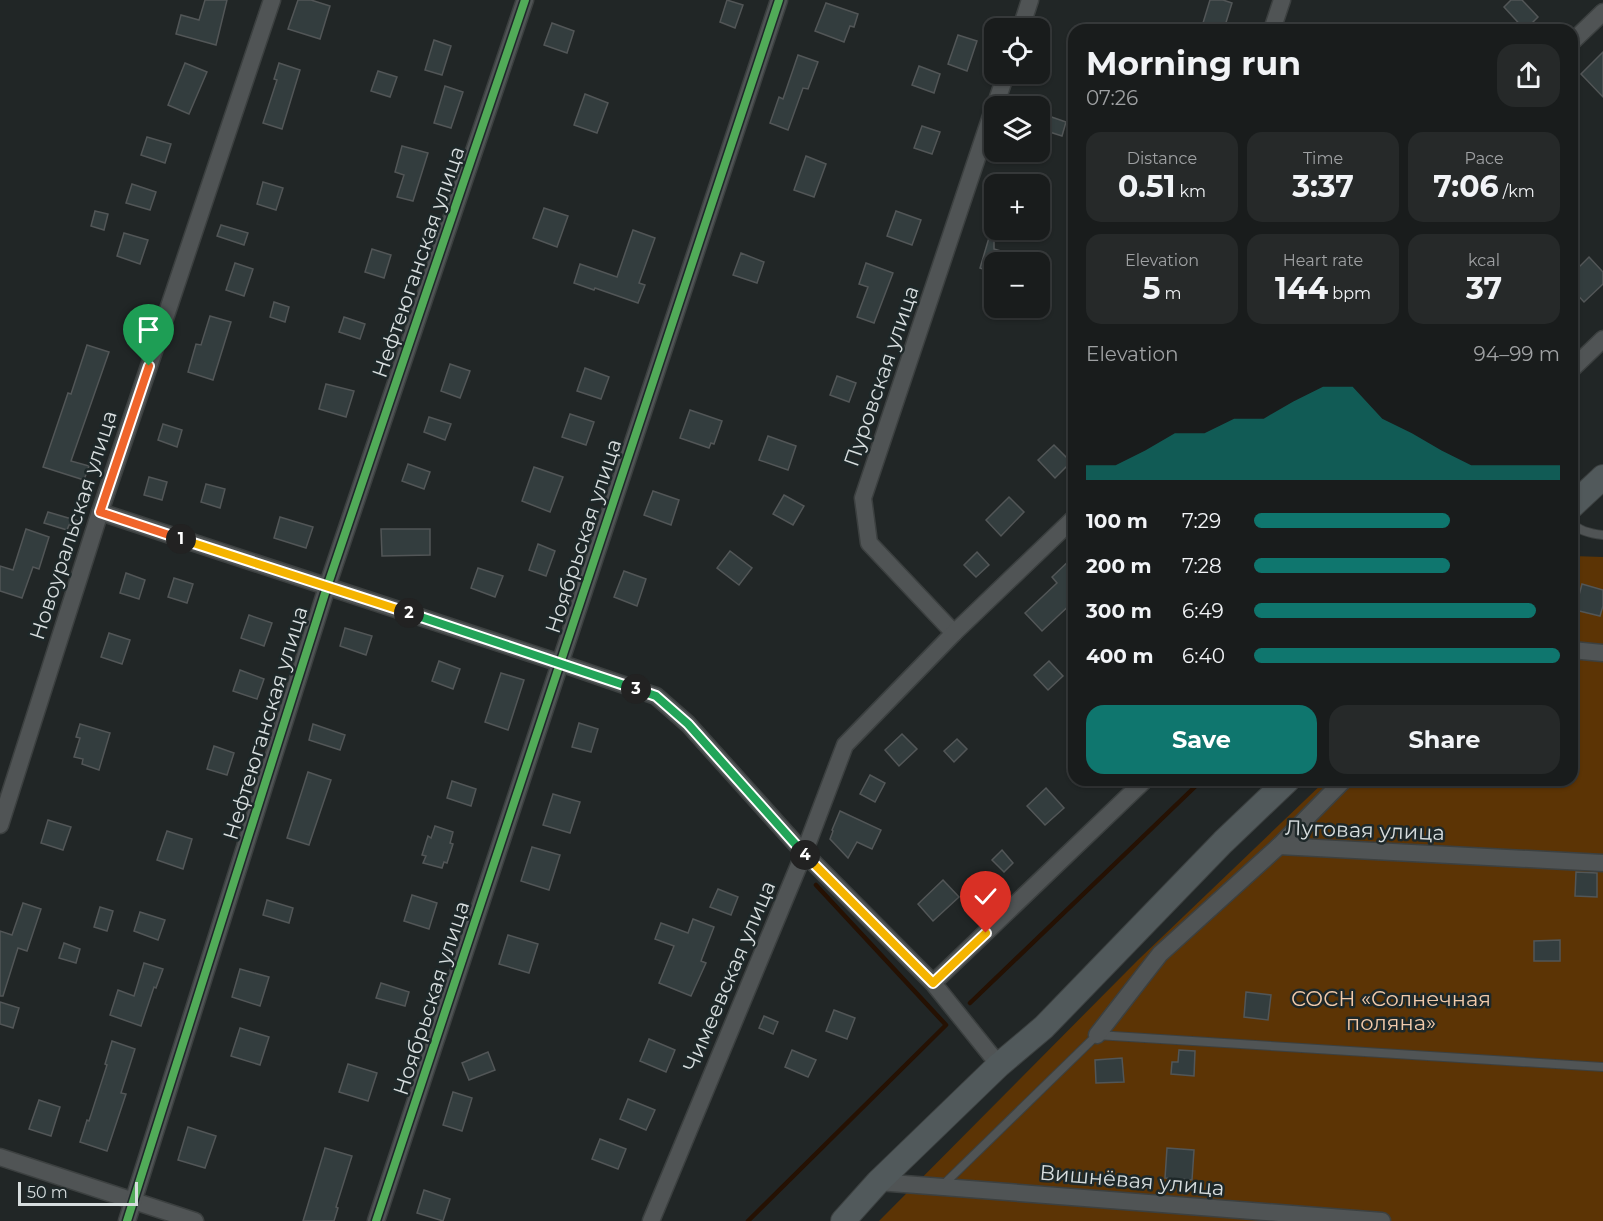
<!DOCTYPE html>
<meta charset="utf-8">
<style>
body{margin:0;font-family:Montserrat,sans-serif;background:#262929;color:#f1f3f6;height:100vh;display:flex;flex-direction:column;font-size:22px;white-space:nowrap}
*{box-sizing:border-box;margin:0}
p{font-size:20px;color:#9fa1a3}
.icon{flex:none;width:33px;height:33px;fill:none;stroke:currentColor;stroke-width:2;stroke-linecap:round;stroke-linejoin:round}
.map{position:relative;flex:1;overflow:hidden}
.side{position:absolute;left:1068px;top:24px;width:510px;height:762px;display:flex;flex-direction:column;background:#191c1c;border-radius:18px;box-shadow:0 2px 4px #0004,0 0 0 2px #373a3b}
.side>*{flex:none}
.buttons{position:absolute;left:984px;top:18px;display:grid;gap:12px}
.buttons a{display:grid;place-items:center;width:66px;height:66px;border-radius:12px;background:#191c1c;box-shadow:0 2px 4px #0004,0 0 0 2px #373a3b;font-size:30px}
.scale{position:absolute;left:18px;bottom:15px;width:120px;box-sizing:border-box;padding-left:6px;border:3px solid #d7ddde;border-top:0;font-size:16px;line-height:21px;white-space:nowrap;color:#d7ddde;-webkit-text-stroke:4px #1e2829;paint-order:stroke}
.pin{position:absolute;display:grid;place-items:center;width:51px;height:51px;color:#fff;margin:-62px -26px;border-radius:50% 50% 50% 0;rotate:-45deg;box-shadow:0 0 6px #0007}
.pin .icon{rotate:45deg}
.km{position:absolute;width:30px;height:30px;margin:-15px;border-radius:50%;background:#222;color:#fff;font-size:16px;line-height:30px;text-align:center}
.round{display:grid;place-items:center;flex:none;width:63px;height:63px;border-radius:18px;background:#262929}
.headline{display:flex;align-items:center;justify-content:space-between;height:102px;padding:0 18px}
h1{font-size:33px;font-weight:700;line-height:45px}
.stats{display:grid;grid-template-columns:repeat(3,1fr);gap:9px;height:102px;padding:6px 18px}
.stats div{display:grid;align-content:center;border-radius:15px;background:#262929;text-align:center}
.stats b{font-size:30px;font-weight:700}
.stats small{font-size:16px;font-weight:400}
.stats p{font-size:16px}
.chart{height:168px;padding:12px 18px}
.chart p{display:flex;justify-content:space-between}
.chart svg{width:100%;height:108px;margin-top:6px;fill:#0f766e;opacity:.7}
.button{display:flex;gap:12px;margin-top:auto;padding:12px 18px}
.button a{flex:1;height:69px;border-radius:18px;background:#0f766e;color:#fff;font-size:24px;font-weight:700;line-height:69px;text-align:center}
.button a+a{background:#262929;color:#f1f3f6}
ul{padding:0 18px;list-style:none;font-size:20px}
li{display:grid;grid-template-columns:96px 72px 1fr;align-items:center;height:45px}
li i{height:15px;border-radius:8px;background:#0f766e}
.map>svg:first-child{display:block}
.green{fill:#5c3405}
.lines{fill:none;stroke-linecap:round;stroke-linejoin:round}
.stream{stroke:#251103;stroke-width:4.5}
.building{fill:#333d3e;stroke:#525657;stroke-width:1.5}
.lane-casing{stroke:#3c4040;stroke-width:10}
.street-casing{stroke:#3c4040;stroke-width:19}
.secondary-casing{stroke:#3c4040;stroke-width:26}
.lane{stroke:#505455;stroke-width:8}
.street{stroke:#505455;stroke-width:16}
.secondary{stroke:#51595b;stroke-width:24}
.cycleway-casing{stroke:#1e2829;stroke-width:11}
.cycleway{stroke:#51ab58;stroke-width:8}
.split-1-casing{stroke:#fff;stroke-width:12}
.split-2-casing{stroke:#fff;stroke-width:12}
.split-3-casing{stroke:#fff;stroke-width:12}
.split-4-casing{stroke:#fff;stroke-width:12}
.split-5-casing{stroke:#fff;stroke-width:12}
.split-1{stroke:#f0652b;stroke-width:8}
.split-2{stroke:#f5b400;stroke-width:8}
.split-3{stroke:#22a559;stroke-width:8}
.split-4{stroke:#22a559;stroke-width:8}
.split-5{stroke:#f5b400;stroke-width:8}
.labels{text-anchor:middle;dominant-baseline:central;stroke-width:5;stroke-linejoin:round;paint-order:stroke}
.street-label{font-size:21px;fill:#d7ddde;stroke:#1e2829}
.park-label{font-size:21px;fill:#f2caaa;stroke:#1e2829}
</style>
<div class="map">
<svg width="1603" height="1221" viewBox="0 0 1603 1221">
<rect width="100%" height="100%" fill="#212626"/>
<polygon class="green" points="1572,556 1603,557 1603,1221 879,1221 1138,960 1326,780 1572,780"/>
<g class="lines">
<g class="stream">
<polyline points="970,1003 1202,780"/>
<polyline points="748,1221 946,1025 816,885"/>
</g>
</g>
<g class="building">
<polygon points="205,0 227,0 216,45 176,34 181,15 199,20"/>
<polygon points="298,0 311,0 330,6 320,39 288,29"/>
<polygon points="727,0 743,5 735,28 720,22"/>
<polygon points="1210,0 1223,0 1232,3 1224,29 1203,23"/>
<polygon points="1511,0 1522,0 1538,17 1525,30 1504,7"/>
<polygon points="826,3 858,14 854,27 850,26 844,42 815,31"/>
<polygon points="552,23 574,31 567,53 544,45"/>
<polygon points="958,35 977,41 967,71 948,64"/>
<polygon points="434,40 451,46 442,75 425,70"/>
<polygon points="1603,52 1603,97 1581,74"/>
<polygon points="798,55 818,62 808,89 803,88 788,130 770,123 779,97 783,99"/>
<polygon points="185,63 207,72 189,114 168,105"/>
<polygon points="279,63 300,70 282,129 263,123 277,80 274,79"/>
<polygon points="919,66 940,74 934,93 912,85"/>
<polygon points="378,71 397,77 390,97 371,91"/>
<polygon points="445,86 463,92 451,128 434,123"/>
<polygon points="585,94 608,103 597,133 574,125"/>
<polygon points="1040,113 1066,122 1062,136 1040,129"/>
<polygon points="922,126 940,132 932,154 914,148"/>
<polygon points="147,137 171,144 165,163 141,155"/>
<polygon points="402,146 428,153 413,201 397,197 404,175 395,172"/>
<polygon points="806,156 826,164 814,197 794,190"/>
<polygon points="263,182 283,188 276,210 257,204"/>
<polygon points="132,184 156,192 150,210 126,203"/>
<polygon points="544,208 568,216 557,247 533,238"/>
<polygon points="95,211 108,214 104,230 91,226"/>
<polygon points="896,211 921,220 912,245 887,236"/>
<polygon points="221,225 248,233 244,245 217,236"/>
<polygon points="633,230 655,238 639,283 645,285 638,303 595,288 594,290 574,283 580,264 617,277"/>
<polygon points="991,231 994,232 994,249 1028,259 1028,262 994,262 994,273 980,268"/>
<polygon points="124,233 148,240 140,264 117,256"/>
<polygon points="372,249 391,255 384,278 365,272"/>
<polygon points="741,253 764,262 757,283 733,275"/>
<polygon points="1589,257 1603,272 1603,284 1584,302 1572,289 1572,274"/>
<polygon points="235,263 253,269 244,296 226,290"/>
<polygon points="866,263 893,273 874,323 857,317 868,287 859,284"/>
<polygon points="274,302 289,307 285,322 270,317"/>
<polygon points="210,316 231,322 213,380 188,372 196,344 201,345"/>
<polygon points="344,317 365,324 360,339 339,332"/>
<polygon points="87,345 109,352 71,461 89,466 84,480 43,467 68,393 71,394"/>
<polygon points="450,364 470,371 460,398 441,391"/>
<polygon points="585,368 609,377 601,399 577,391"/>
<polygon points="837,376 856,383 849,402 830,395"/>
<polygon points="326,384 354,391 346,417 319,409"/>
<polygon points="690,410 722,421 714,444 711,443 709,448 680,438"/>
<polygon points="570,414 594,422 586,445 562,437"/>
<polygon points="429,417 451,424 445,440 424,432"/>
<polygon points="163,424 182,430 177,447 158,440"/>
<polygon points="768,436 796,446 788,470 759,460"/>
<polygon points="1054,445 1071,462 1055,478 1038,460"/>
<polygon points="408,464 430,472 424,489 402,481"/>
<polygon points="534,467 563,477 550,512 522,501"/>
<polygon points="149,477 167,482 162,500 144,495"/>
<polygon points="206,484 225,489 220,508 201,502"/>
<polygon points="653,491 679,500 671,525 644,515"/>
<polygon points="784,495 804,506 793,525 773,514"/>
<polygon points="1009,497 1024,512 1001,536 986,520"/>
<polygon points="48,512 82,522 81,525 69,525 67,530 44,523"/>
<polygon points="280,517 313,527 306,548 274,538"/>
<polygon points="26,529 49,537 39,569 33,567 22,598 0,591 0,566 13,570"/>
<polygon points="381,529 430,529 430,555 382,556"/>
<polygon points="538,544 555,551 546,576 529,570"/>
<polygon points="730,551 752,568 739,585 717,568"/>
<polygon points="977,552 989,565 976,577 964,565"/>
<polygon points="1074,556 1074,601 1042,631 1025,613 1057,583 1052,577"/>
<polygon points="478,568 503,576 495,597 471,588"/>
<polygon points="624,571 646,579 637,606 614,597"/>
<polygon points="126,573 145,580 139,599 120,593"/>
<polygon points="174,578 193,584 187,603 168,597"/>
<polygon points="1582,584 1603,590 1603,606 1600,616 1575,610"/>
<polygon points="249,615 272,623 264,646 241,638"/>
<polygon points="345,628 372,636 366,655 340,646"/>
<polygon points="109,633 130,640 122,664 101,657"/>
<polygon points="439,661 460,669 453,689 432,681"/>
<polygon points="1049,661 1063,676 1048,690 1034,675"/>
<polygon points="240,670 264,679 257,699 233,691"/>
<polygon points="501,673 524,680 508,730 485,722"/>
<polygon points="579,723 598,729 591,752 572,747"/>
<polygon points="80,724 110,733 99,770 82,764 83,759 74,757 80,738 76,737"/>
<polygon points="313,724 345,735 340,750 309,740"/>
<polygon points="902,734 917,749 899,766 885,750"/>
<polygon points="957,739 967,749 954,762 944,751"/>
<polygon points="214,746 234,753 227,775 207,769"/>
<polygon points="308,772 331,780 309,845 287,838"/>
<polygon points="870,775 885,783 875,802 860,794"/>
<polygon points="452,781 476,789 471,806 447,798"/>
<polygon points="1046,788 1064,808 1045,825 1027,806"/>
<polygon points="553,794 580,802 570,833 543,825"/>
<polygon points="840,811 881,830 872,849 857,842 848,858 830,839 833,831 832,830"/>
<polygon points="48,820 71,827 63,850 41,843"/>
<polygon points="435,826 453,832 450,843 453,844 447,863 444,862 442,868 423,863 426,856 422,855 428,836 431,838"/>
<polygon points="167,831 192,839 183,869 157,860"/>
<polygon points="532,847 560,855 549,890 521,881"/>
<polygon points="1002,850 1013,863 1004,872 992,860"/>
<polygon points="1576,872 1597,873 1597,897 1575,896"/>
<polygon points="943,880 959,897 933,921 918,904"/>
<polygon points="718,889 738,897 731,915 710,907"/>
<polygon points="412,895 437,903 429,929 404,921"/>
<polygon points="267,900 293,908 289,923 263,915"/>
<polygon points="23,903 41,909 27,951 18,948 3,996 0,996 0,931 12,935"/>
<polygon points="100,907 113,911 107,931 94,927"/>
<polygon points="140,912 165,920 158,940 134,931"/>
<polygon points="693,919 714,927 701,961 706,963 691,996 659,983 674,946 655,939 661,923 688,933"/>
<polygon points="508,935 538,944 529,973 499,964"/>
<polygon points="1560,940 1560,961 1534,961 1534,941"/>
<polygon points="64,943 80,949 76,963 59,958"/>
<polygon points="144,963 163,969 156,988 154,987 141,1026 110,1015 118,990 134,996"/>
<polygon points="240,969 269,977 260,1006 232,997"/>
<polygon points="381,983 409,992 405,1006 376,998"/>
<polygon points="1246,992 1271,995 1268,1020 1244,1017"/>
<polygon points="0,1002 19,1008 13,1028 0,1024"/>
<polygon points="834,1010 855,1018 847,1039 826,1031"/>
<polygon points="764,1016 778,1022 773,1034 759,1028"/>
<polygon points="240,1028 269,1037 260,1065 231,1056"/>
<polygon points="649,1039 675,1050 666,1072 640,1061"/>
<polygon points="112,1041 135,1049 121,1093 126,1094 107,1151 80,1142 87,1120 89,1121 107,1065 105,1064"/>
<polygon points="792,1050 816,1060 808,1077 785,1067"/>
<polygon points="1179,1050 1195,1051 1194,1076 1171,1074 1172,1062 1178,1062"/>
<polygon points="488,1052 495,1070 469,1080 462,1063"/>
<polygon points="1122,1058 1124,1082 1096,1083 1095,1060"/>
<polygon points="348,1064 377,1073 368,1101 339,1092"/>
<polygon points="453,1092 472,1098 462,1131 443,1125"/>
<polygon points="628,1099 655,1110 646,1130 620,1119"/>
<polygon points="39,1100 60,1107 51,1136 29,1129"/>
<polygon points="188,1127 216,1136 205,1168 178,1160"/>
<polygon points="600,1139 626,1149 618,1169 592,1159"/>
<polygon points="325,1148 352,1156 336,1207 338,1208 334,1221 303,1221"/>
<polygon points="1167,1148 1194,1150 1192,1180 1165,1178"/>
<polygon points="424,1190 450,1199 443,1221 417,1213"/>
</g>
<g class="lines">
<defs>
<g id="lane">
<path d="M1572,523c7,8 21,11 31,12"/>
<polyline points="941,1187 1097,1035 1603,1067"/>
</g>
<g id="street">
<polyline points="1021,28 1030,0"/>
<polyline points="1272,30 1282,0"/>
<polyline points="1572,42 1603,12"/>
<polyline points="995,106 1006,74"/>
<polyline points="1572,369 1603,339"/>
<polyline points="100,512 560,663 656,696 688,724 804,853 933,983 999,1065"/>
<polyline points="954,633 869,543 863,498 994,107"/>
<polyline points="1572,650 1603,653"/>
<polyline points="0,825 100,512 272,0"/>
<polyline points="1279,846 1344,780"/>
<polyline points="933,983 1145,780"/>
<polyline points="1097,1035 1160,954 1279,846 1603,863"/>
<polyline points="0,1157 195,1221"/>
<polyline points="878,1182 1382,1221"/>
<polyline points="127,1221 327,587 525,0"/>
<polyline points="376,1221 779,0"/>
<polyline points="651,1221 804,853 845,745 954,633 1074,518"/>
</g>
<g id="secondary">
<polyline points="1572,506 1603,477"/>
<polyline points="843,1221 878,1182 999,1065 1044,1027 1223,842 1288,780"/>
</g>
</defs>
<use href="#lane" class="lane-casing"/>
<use href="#street" class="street-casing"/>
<use href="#secondary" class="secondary-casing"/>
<use href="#lane" class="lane"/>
<use href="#street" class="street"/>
<use href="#secondary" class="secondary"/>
<defs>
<g id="cycleway">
<polyline points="127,1221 327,587 525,0"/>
<polyline points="376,1221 779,0"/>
</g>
</defs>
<use href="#cycleway" class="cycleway-casing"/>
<use href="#cycleway" class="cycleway"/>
</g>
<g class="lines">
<defs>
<polyline id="split-1" points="149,366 100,512 181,539"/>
<polyline id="split-2" points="181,539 409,613"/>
<polyline id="split-3" points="409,613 636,689"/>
<polyline id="split-4" points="636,689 656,696 688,724 805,855"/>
<polyline id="split-5" points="805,855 933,983 986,933"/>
</defs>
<use href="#split-1" class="split-1-casing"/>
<use href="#split-2" class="split-2-casing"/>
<use href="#split-3" class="split-3-casing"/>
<use href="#split-4" class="split-4-casing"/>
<use href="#split-5" class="split-5-casing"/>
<use href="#split-1" class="split-1"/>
<use href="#split-2" class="split-2"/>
<use href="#split-3" class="split-3"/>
<use href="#split-4" class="split-4"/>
<use href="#split-5" class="split-5"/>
</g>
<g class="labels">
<g class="street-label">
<text transform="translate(418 262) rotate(-71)">Нефтеюганская улица</text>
<text transform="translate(881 376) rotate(-71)">Пуровская улица</text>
<text transform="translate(73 525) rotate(-72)">Новоуральская улица</text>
<text transform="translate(583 536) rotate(-72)">Ноябрьская улица</text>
<text transform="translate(265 723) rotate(-73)">Нефтеюганская улица</text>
<text transform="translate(1365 830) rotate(2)">Луговая улица</text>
<text transform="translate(729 976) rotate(-67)">Чимеевская улица</text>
<text transform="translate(431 998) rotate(-72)">Ноябрьская улица</text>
<text transform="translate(1132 1180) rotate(5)">Вишнёвая улица</text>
</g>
<g class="park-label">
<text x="1391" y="998">СОСН «Солнечная<tspan x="1391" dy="24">поляна»</tspan></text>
</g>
</g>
</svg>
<div class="buttons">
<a><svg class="icon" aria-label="locate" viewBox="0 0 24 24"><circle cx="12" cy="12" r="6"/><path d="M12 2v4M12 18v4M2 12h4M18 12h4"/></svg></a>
<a><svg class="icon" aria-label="layers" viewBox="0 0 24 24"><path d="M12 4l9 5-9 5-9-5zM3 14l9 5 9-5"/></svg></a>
<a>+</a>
<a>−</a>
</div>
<div class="scale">50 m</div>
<div class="pin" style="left:149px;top:366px;background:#1e9e55"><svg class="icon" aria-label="arrive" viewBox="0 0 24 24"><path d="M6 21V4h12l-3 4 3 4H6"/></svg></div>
<div class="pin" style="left:986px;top:933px;background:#d93025"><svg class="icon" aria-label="check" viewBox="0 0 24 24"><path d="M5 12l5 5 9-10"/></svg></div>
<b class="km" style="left:181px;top:539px">1</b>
<b class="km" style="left:409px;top:613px">2</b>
<b class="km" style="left:636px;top:689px">3</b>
<b class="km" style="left:805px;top:855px">4</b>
<section class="side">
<div class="headline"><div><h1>Morning run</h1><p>07:26</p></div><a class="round"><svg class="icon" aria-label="share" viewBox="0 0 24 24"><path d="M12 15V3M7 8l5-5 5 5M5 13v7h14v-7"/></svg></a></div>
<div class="stats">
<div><p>Distance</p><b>0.51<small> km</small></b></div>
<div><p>Time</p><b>3:37</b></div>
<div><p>Pace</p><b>7:06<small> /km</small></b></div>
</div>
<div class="stats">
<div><p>Elevation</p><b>5<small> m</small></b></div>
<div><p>Heart rate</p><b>144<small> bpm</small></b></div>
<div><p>kcal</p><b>37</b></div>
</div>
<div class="chart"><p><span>Elevation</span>94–99 m</p>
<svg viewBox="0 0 160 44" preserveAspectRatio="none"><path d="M0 44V38L10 38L20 32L30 25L40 25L50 19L60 19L70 12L80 6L90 6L100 19L110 25L120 32L130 38L140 38L150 38L160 38V44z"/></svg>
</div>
<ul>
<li><b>100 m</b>7:29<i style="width:64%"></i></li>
<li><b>200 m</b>7:28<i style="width:64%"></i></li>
<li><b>300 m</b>6:49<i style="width:92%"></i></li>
<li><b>400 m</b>6:40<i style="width:100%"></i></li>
</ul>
<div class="button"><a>Save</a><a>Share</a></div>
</section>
</div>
